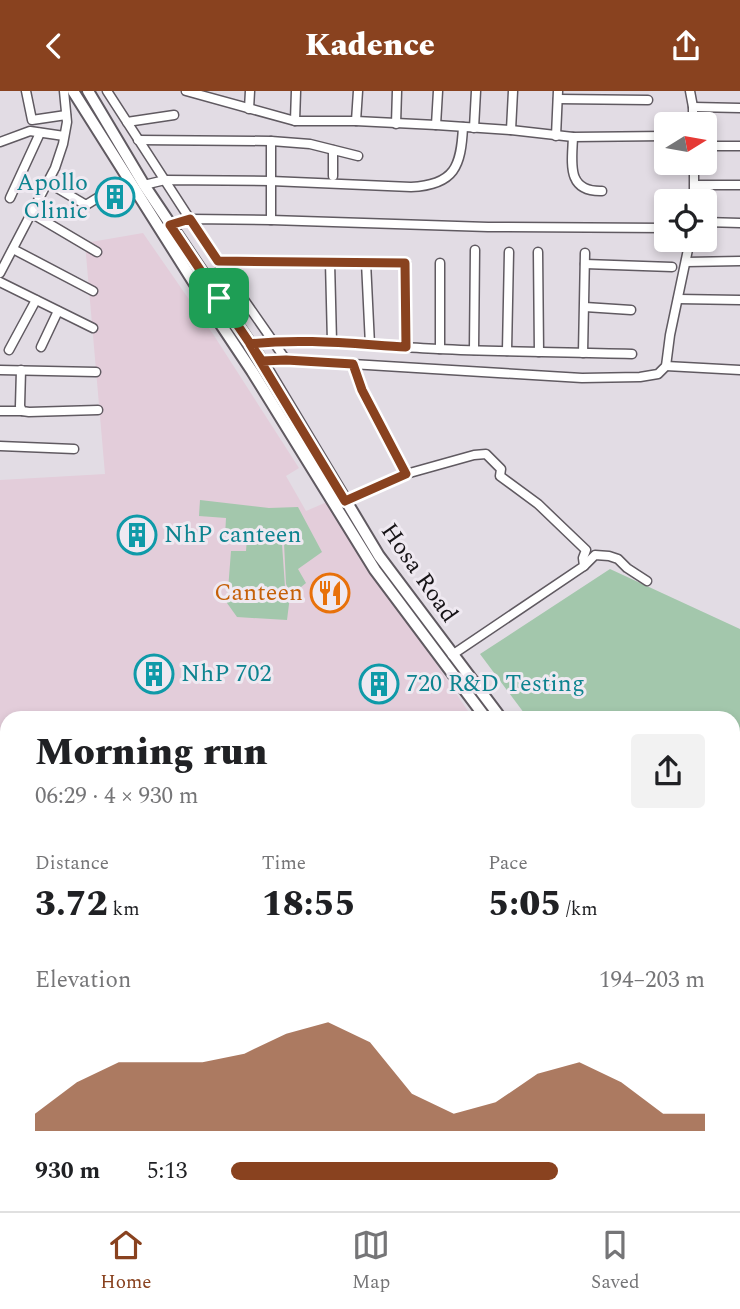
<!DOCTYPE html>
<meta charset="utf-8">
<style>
body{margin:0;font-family:Spectral,serif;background:#f2f2f2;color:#202124;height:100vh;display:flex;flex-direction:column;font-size:26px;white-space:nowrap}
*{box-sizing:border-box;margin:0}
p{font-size:23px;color:#757577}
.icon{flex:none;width:38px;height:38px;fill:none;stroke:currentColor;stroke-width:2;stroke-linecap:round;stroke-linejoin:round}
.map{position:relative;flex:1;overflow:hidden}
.sheet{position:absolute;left:0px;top:620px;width:740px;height:500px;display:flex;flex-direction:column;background:#fff;border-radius:21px 21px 0 0;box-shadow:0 4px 10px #0003}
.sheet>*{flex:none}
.needle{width:46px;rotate:79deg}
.buttons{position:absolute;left:654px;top:21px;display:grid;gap:14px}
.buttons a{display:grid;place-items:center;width:63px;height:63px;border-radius:7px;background:#fff;box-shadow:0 4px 10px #0003;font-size:35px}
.pin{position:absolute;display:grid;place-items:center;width:60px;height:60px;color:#fff;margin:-30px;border-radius:14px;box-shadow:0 4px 10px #0006}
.round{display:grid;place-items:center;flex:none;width:74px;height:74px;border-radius:7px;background:#f2f2f2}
.head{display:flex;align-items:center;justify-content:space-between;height:119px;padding:0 35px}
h1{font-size:38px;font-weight:800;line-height:52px}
.figures{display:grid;grid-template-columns:repeat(3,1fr);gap:10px;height:119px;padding:7px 35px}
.figures div{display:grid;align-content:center}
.figures b{font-size:35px;font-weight:800}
.figures small{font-size:19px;font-weight:400}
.figures p{font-size:19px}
.chart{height:196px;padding:14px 35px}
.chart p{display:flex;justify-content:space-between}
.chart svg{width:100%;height:126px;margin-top:7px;fill:#89421f;opacity:.7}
ul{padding:0 35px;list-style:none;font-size:23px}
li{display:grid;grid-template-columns:112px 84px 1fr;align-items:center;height:52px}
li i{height:18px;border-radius:9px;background:#89421f}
header{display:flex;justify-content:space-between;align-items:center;height:91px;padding:0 35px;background:#89421f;color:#fff;font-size:32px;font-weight:800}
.tabs{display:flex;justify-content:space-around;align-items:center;height:98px;border-top:2px solid #e0e0e0;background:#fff;font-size:19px;color:#757577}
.tabs a{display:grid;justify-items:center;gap:4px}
.tabs .selected{color:#89421f}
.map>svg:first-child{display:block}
.industrial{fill:#e3cdda}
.green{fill:#a3c7ac}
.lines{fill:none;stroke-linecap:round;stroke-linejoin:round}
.minor-casing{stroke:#605a61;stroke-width:11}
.major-casing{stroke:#605a61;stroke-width:14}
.minor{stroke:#fff;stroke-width:8}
.major{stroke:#fff;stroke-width:10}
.route-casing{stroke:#fff;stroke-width:14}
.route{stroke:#89421f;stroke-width:9}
.labels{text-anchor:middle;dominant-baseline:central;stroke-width:6;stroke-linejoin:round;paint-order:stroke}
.culture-label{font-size:24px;fill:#0d838f;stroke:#efe9f1;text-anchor:start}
.street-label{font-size:24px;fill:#161316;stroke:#efe9f1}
.food-label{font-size:24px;fill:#c56008;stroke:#efe9f1;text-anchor:end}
</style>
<header><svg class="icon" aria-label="back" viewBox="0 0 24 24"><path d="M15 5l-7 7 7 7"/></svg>Kadence<svg class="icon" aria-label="share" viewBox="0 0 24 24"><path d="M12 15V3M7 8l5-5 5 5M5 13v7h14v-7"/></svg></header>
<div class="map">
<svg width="740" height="1120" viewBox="0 0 740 1120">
<rect width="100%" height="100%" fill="#e2dce4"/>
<polygon class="industrial" points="143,142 213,243 299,377 286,385 306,420 327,411 472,626 7,626 7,803 0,802 0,389 105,383 85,152"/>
<g class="green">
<polygon points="200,409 269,417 298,416 322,461 298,478 306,492 291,504 286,493 284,452 276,447 273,438 275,448 282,453 285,496 290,505 287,529 237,526 227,512 231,460 246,460 247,447 225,445 226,427 199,425"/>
<polygon points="610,478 740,538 740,883 733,883 733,626 527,626 480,563"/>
</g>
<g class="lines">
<defs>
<g id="minor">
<polyline points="26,0 32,29 66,24"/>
<polyline points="107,0 217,170 286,269"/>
<polyline points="186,0 295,30 356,30 436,34 511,39 573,46 667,45"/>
<polyline points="690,0 693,16 693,33"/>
<polyline points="558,8 648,9"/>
<polyline points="693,16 740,17"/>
<polyline points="249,18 250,0"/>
<polyline points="295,30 296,0"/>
<polyline points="356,30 358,0"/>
<polyline points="127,31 174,24"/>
<polyline points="396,33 397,0"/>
<polyline points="436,34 438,0"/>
<polyline points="474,37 476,0"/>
<polyline points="511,39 513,0"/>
<polyline points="556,45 558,0"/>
<path d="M573,46c-1,26 -7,55 29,54"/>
<polyline points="138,49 271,50 310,53 358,65"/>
<polyline points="0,51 30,40 64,45"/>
<polyline points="705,55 740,55"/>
<polyline points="694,72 694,110"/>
<polyline points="333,85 333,59"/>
<polyline points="47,91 86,114 128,88"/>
<path d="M144,94l21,-5 106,1 140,6c44,-2 50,-21 52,-60"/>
<polyline points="695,94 740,94"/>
<polyline points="10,107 40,42"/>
<polyline points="31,122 97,161"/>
<polyline points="271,129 271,50"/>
<polyline points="705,131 740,132"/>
<polyline points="171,134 190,128 271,129 488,136 667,137"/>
<polyline points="13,158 93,200"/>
<polyline points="538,161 539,261"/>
<polyline points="217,170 406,172 406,256"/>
<polyline points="330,171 332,251"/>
<polyline points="366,171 370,254"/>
<polyline points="686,171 740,170"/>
<polyline points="440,172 440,258"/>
<polyline points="585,173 672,176"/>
<polyline points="0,182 55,77 63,53 67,31 64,0"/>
<polyline points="0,191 93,237"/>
<polyline points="678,208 740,209"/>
<polyline points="585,216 631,219"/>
<path d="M250,253c63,-7 126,2 188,5 64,3 129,3 194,5"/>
<polyline points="41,256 58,220"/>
<polyline points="9,259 36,209"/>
<polyline points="474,259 475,159"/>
<polyline points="507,260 509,161"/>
<polyline points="583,262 585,162"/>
<polyline points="262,270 286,269 582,287 640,286 658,283 666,275 670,244 690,149"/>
<polyline points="353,273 362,299 406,383 474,364 486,363 501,378 500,385 538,413 586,459 583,467 584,475 452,564"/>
<polyline points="666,275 740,279"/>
<polyline points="0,279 96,281"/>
<polyline points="21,279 20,315 22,320 29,321 98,319"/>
<polyline points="0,320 22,320"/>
<polyline points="0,355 74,358"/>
<polyline points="346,409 406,383"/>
<polyline points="584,475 595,464 609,465 618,468 627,477 647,490"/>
<polyline points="733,900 740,899"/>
<polyline points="733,909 740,910"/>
<polyline points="0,1069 7,1070"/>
<polyline points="733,1078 734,1053 740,1053"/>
<polyline points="180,1113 180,1120"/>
<polyline points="296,1113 296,1120"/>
<polyline points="413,1113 413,1120"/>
<polyline points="451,1113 451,1120"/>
<polyline points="0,1117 27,1115 29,1113"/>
<polyline points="337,1120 337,1113"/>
<polyline points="374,1120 375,1113"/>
<polyline points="487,1120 487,1113"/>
<polyline points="524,1120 525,1113"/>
<polyline points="562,1120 563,1113"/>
<polyline points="600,1120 600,1113"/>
<polyline points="638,1120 639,1113"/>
<polyline points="676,1120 676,1113"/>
<polyline points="738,1120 740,1118"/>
</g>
<g id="major">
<polyline points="73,0 210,217 252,280 375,479 485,626"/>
<polyline points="88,0 144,94 262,270 379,465 500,626"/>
<polyline points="733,948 740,961"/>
</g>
</defs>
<use href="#minor" class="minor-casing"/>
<use href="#major" class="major-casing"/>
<use href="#minor" class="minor"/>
<use href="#major" class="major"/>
</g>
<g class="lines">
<defs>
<path id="route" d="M219,207l43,63 24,-1 67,4 9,26 44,84 -61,27 -95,-157c52,-6 104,0 156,3l-1,-84 -187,-2 -28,-42 -20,6 49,73"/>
</defs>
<use href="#route" class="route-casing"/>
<use href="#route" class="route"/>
</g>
<defs>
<symbol id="building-ring" viewBox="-11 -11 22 22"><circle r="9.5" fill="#efe9f1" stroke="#0f9aa8" stroke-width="1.5"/><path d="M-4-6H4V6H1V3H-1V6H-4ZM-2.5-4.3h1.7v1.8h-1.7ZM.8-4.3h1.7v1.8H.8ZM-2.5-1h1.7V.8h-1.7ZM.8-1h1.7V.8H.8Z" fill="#0f9aa8"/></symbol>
<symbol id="restaurant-ring" viewBox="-11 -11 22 22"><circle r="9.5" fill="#efe9f1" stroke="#e8710a" stroke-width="1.5"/><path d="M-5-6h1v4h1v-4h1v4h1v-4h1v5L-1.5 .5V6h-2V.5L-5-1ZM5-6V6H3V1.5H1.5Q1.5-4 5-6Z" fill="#e8710a"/></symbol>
</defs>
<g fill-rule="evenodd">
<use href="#building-ring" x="93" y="84" width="44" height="44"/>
<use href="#building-ring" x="115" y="422" width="44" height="44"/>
<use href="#restaurant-ring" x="308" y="480" width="44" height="44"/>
<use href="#building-ring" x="132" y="561" width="44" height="44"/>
<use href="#building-ring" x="357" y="571" width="44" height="44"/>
</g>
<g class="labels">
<g class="culture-label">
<text x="88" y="92" text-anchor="end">Apollo<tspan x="88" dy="28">Clinic</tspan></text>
<text x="164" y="444">NhP canteen</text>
<text x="181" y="583">NhP 702</text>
<text x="406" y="593">720 R&amp;D Testing</text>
</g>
<g class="street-label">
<text transform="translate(419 482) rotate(55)">Hosa Road</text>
</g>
<g class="food-label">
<text x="303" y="502">Canteen</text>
</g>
</g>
</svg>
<div class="buttons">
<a><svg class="needle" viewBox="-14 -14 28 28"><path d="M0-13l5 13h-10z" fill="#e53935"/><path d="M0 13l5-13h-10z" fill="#757577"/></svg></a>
<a><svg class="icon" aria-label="locate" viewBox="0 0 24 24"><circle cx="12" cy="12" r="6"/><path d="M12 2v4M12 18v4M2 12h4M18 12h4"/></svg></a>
</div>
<div class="pin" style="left:219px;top:207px;background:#1e9e55"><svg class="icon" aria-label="arrive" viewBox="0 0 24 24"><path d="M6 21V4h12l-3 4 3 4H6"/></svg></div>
<section class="sheet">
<div class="head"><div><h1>Morning run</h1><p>06:29 · 4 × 930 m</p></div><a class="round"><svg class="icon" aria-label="share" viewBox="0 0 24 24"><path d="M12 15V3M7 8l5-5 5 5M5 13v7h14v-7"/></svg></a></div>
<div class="figures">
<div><p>Distance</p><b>3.72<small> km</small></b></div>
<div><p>Time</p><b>18:55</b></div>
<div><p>Pace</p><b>5:05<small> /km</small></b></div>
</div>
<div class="chart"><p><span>Elevation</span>194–203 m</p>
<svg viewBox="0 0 160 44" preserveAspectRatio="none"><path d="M0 44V38L10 27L20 20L30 20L40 20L50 17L60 10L70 6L80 13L90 31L100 38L110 34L120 24L130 20L140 27L150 38L160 38V44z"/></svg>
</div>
<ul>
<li><b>930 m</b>5:13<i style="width:69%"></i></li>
</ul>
</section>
</div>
<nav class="tabs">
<a class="selected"><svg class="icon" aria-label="home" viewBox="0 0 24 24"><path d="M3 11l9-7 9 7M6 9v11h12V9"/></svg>Home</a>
<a><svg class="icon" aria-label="map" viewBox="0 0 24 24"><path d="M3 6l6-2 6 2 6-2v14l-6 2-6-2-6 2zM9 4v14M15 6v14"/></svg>Map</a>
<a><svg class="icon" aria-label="saved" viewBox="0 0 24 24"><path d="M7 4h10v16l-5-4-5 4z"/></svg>Saved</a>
</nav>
